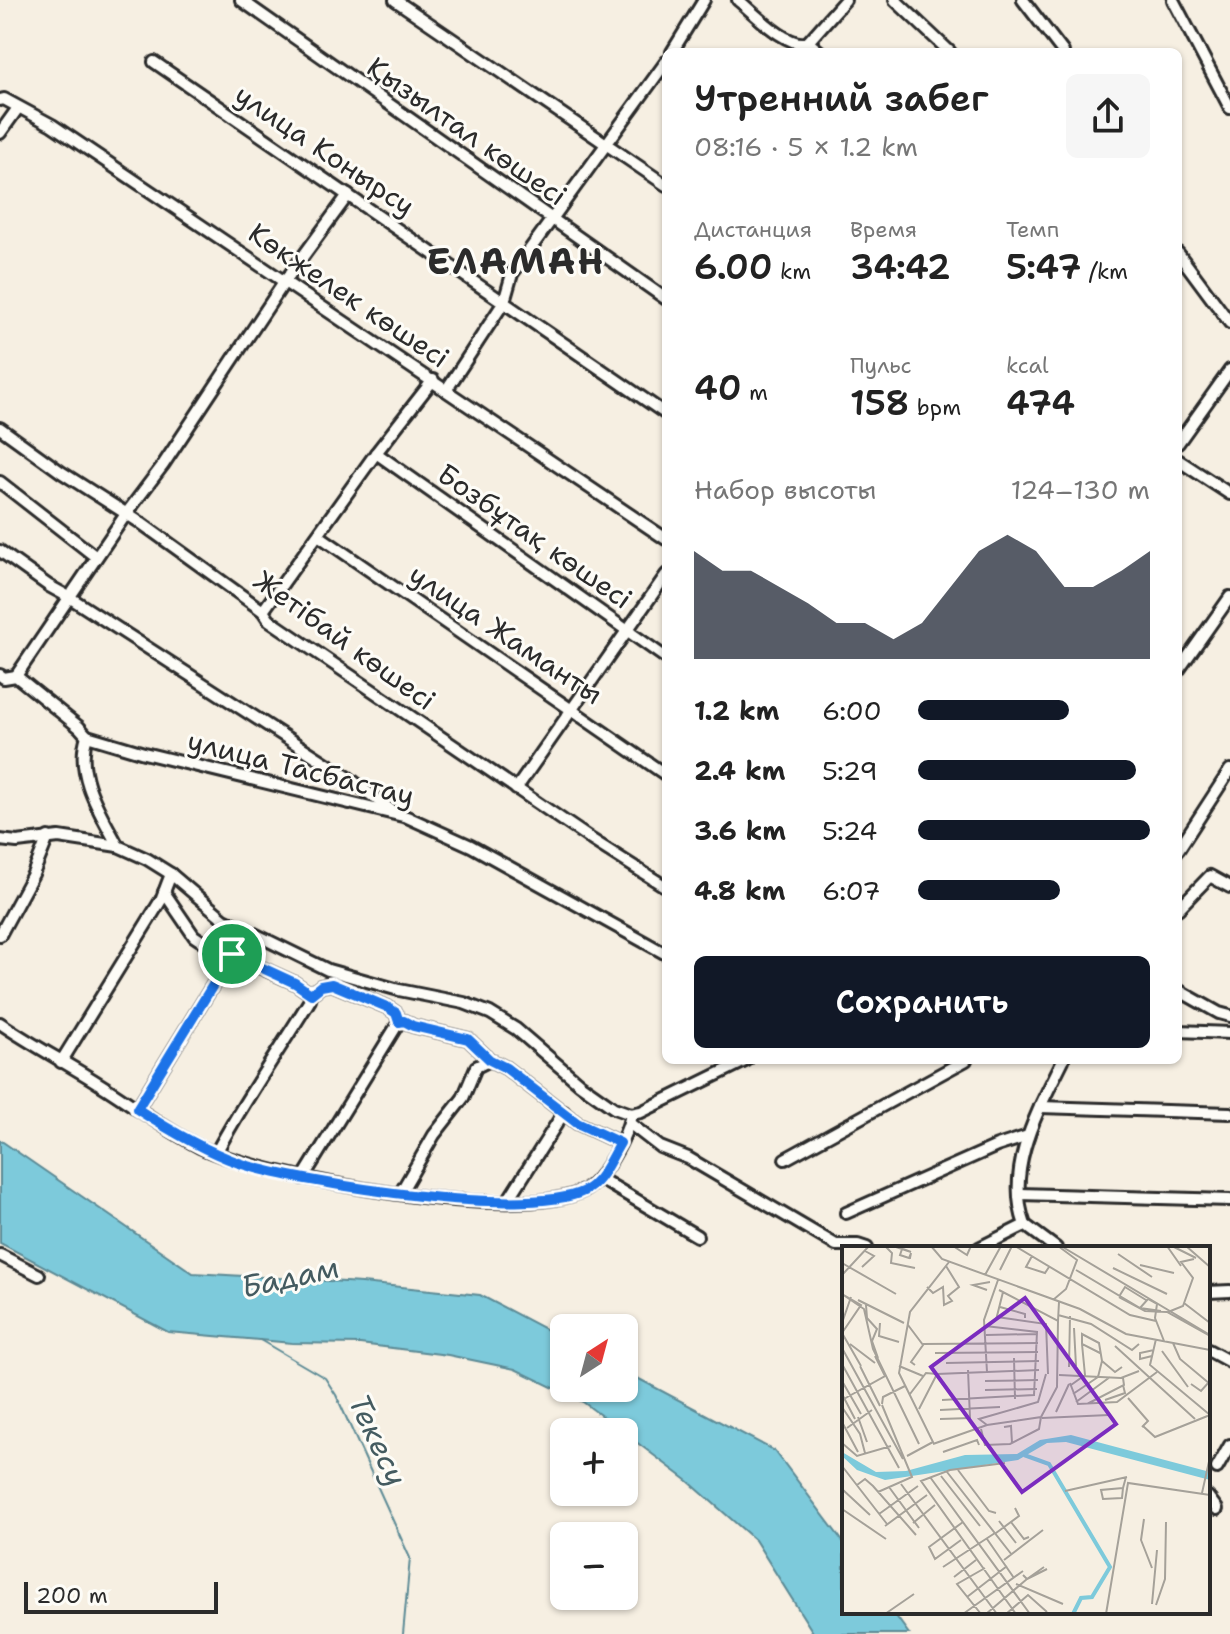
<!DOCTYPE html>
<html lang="ru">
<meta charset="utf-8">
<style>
body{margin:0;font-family:"Shantell Sans",sans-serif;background:#f6f6f6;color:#222;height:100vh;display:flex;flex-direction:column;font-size:30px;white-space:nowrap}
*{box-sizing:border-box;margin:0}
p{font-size:26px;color:#767676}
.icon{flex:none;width:44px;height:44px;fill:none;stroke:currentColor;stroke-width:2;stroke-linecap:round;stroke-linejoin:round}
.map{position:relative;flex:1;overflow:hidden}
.drawer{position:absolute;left:662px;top:48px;width:520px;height:1016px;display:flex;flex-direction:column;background:#fff;border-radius:12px;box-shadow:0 2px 6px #0004}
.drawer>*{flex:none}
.needle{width:52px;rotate:36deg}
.buttons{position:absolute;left:550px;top:1314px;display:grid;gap:16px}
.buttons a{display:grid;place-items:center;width:88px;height:88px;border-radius:12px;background:#fff;box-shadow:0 2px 6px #0004;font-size:40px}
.scale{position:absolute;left:24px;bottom:20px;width:194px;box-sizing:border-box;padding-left:8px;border:4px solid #2b2b2b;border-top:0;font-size:22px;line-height:28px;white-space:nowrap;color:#2b2b2b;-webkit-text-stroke:6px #fdfcf7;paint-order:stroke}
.pin{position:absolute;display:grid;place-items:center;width:68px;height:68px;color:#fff;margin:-34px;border:4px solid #fff;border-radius:50%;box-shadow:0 2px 8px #0007}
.round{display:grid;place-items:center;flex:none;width:84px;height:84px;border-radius:12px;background:#f6f6f6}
.summary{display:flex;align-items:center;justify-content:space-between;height:136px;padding:0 32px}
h1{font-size:36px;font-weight:600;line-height:60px}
.stats{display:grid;grid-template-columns:repeat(3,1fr);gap:12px;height:136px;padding:8px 32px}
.stats div{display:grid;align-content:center}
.stats b{font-size:34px;font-weight:600}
.stats small{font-size:22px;font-weight:400}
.stats p{font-size:22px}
.chart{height:224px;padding:16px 32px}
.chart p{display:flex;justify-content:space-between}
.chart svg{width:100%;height:144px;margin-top:8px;fill:#111827;opacity:.7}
.cta{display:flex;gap:16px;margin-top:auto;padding:16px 32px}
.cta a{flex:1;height:92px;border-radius:12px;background:#111827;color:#fff;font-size:32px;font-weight:600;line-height:92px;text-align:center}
ul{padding:0 32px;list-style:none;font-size:26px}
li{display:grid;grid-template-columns:128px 96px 1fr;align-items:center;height:60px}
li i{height:20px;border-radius:10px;background:#111827}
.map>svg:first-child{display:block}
.water{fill:#7dcadb;stroke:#5c8a95;stroke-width:2}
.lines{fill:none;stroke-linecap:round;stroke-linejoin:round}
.stream{stroke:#5c8a95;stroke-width:2}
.minor-casing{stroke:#2b2b2b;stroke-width:16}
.minor{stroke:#fdfcf7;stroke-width:10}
.route-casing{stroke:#fff;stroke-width:16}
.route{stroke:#1a73e8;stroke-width:10}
.labels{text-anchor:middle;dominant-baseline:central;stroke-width:6;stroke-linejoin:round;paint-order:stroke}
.street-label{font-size:28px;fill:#2b2b2b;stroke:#fdfcf7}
.water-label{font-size:30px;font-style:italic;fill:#445b60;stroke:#fdfcf7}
.district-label{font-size:36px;font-weight:bold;letter-spacing:2px;fill:#2b2b2b;stroke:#fdfcf7}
.inset-river{fill:none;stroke:#7dcadb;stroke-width:4}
.inset-road{fill:none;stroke:#a5a199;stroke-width:2}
.view{fill:#7b2cbf;fill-opacity:0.15;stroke:#7b2cbf;stroke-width:4}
.inset-edge{fill:none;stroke:#2b2b2b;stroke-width:4}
</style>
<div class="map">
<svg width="1230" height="1634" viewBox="0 0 1230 1634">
<rect width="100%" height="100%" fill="#f6efe2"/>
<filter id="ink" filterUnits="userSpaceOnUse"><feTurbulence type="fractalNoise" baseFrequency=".0125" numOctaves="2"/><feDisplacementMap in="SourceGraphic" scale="16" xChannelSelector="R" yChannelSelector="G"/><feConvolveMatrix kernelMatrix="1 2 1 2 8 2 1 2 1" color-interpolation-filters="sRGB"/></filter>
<g filter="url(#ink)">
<polygon class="water" points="0,1140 193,1273 362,1283 480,1295 564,1339 564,1388 624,1388 624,1371 775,1451 844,1543 844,1612 893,1612 909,1634 814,1634 755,1540 688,1481 583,1402 515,1369 448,1355 360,1344 292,1343 168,1332 0,1243"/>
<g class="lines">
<polyline class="stream" points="260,1340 325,1378 336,1395 410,1558 403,1634"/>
<defs>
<g id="minor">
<polyline points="241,0 666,299"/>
<polyline points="395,0 666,185"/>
<path d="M738,0c15,12 51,50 70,42l37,-42"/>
<polyline points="895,0 950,52"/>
<polyline points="1023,0 1063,52"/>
<polyline points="1173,0 1230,108"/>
<polyline points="808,42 820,52"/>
<polyline points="672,52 704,0"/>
<polyline points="154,62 666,414"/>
<polyline points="0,100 4,99 52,125 666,539"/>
<polyline points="0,133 18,108"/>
<polyline points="1178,253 1230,323"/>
<polyline points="447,389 504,302 512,274 666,62"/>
<polyline points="0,428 61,472 141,523 263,611 269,620 592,840 666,887"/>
<polyline points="1178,443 1230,370"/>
<polyline points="376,453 666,658"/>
<polyline points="1178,460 1230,494"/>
<polyline points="0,482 96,557"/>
<polyline points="318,535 666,775"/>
<polyline points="0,551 49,586 69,597 349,778 392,811"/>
<polyline points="263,611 376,453 433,380"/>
<polyline points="1178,671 1230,597"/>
<polyline points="0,675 4,678 16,676 79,727 87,736"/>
<polyline points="16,676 126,514 163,465 285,281 348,195"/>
<polyline points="516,789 666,575"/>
<polyline points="0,840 17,842 59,837 118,846 147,859 171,874 224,919 328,970 399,990 464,1003 490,1013 516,1029 580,1084 614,1108 631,1114 641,1112 747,1060"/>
<path d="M118,846c-17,-32 -44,-72 -31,-110l57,17 263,64 64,29 195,108"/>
<polyline points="1178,850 1230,770"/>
<path d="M164,892l30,44 6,4 95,43 16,11 -1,6c-31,51 -66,100 -94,153"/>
<polyline points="1178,909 1210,876 1230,887"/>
<polyline points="0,935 33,874 48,837"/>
<polyline points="1178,990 1219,1013 1230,1016"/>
<polyline points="311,994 321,986 332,984 387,1007 396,1013 399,1022"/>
<polyline points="399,1022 404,1021 413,1026 468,1039 490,1060"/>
<path d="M0,1023c32,22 65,39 98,60 34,21 66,46 102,64 67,32 321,77 385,43 18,-10 43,-56 46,-76"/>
<polyline points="1178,1031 1230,1033"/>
<polyline points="61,1062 161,900 171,874"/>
<polyline points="1040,1107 1230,1113"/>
<polyline points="137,1109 232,954"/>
<polyline points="629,1123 660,1147 688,1158 836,1245 858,1245 867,1248"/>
<polyline points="785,1159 966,1060"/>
<polyline points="303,1178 399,1022"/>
<polyline points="599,1178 697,1236"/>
<polyline points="401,1192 434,1135 463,1098 476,1067 490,1060 506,1068 577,1123 620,1143"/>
<polyline points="1020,1194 1230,1200"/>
<polyline points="507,1202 564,1112"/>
<polyline points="846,1213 997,1146 1028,1136"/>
<polyline points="979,1248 1025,1225"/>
<path d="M1056,1248l-31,-23c-21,-57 14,-116 38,-165"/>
<polyline points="0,1255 39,1275"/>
<polyline points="1208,1292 1230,1291"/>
<polyline points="1208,1350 1230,1362"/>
<polyline points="1217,1468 1230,1445"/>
<polyline points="1208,1497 1217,1509"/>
</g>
</defs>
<use href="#minor" class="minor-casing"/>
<use href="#minor" class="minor"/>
</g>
</g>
<g class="lines" filter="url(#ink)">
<defs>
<path id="route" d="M232,954l63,29 16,11 10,-8 11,-2 55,23 9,6 3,9 5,-1 9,5 55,13 22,21 16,8 71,55 43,20c-9,15 -17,35 -31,45 -48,34 -291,-5 -350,-25 -36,-13 -70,-33 -102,-54z"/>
</defs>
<use href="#route" class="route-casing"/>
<use href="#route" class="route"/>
</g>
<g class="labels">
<g class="street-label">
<text transform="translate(467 131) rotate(35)">Қызылтал көшесі</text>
<text transform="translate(325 150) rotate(34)">улица Конырсу</text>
<text transform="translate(349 295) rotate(34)">Көкжелек көшесі</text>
<text transform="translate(535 536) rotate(35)">Бозбұтақ көшесі</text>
<text transform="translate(506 634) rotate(34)">улица Жаманты</text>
<text transform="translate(345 640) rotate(36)">Жетібай көшесі</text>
<text transform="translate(301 768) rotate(14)">улица Тасбастау</text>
</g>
<g class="water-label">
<text transform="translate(290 1277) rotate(-12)">Бадам</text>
<text transform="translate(378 1440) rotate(65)">Текесу</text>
</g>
<g class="district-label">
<text x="516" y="261">ЕЛАМАН</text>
</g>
</g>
<g transform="translate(842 1246)">
<rect width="368" height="368" fill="#f6efe2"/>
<path d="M229,189l139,37v8l-144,-38 -19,1 -29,17 -133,20 -28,-10 -15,-14v-4l34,20 30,-1 59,-16 52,-1 23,-14z" fill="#7dcadb"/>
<path class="inset-river" d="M182,209l25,9 61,103 -18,30 -11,1 -8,16"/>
<path class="inset-road" d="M43,0l7,7 -1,10 24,5M51,0l18,6 -8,-3M61,0l-3,9 9,3 2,-5 -1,5h-1M89,0l11,13 138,50 46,25 84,16M111,0l14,9 4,-9M173,0l115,69 26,6M219,0l149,89M325,0l14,20M330,0l24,12M344,0l24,21M276,8l34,23M190,10l-6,11 19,6 4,-6M0,17l54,31M298,19l34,8M20,21l12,-11 -9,-5M271,22l54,26M158,24l12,-24M234,24l64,38 21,3M0,29l27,-29M143,29l16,-29M85,41l6,6 10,-6 1,18 8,-4 -4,-5 11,-9 -13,-21M145,44l-14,-5 17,-3M157,44l59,31 1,-19M0,48l19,11 -19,28M0,48l22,15 9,40 46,95M278,49l5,-8 21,13M277,51l26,14 22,1 43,24M16,54l46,23M211,54l13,-11 11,-29 -19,-14M342,57l26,20M24,59l1,13 10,11 -5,12 6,17M158,61l25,7v4M298,62l8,-9 9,5 -2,14 9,23M326,66l15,-6 10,-28 -12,-16 13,-3M216,69l33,9 41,26 7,-6M155,71l49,7 2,50M154,74l7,-28M0,77l9,-26M38,77l-1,13 20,6M66,79l15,20 -12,17 4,3M232,82l2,38M0,87l19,33M144,89l51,-1M314,93l-6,26 60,50M331,97l7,16 30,25M8,98l25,19M81,98l115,-1M273,100l80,73M0,102l61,111M320,105l26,36M93,107l103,-1M310,110l-12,3v-6l14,-3M172,112l1,41M260,115l13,11 7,-5M104,117l93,-2M0,118l57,104M18,120l20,40M57,120l24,10M227,121l1,-51M126,124l2,48M145,126l-3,-52 14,-40M217,129l62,3 18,-7M256,131l4,-16 -3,-18 -17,-9v10l18,9M0,135l19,33M143,135l53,-1M228,137l8,21 39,-2 40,-30M349,138l10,7 8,-9M229,139l14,-10 -3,-31M143,144l52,-1M0,148l13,25M68,148l16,-21 11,1M231,148l25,-17M286,152l20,23 -6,6M0,154l43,-24 -10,-20M100,154l92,-5 3,-63 -52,-6M263,154l20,-7 -2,-8M234,156l34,-25M40,158l1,-7 22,-11M245,158l37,-19 -1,-7M0,161l18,27 5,19M77,163l18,-35 102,-4M98,164l60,-3M214,166l13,-28M16,171l9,25M200,172l67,-3M98,173l31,-1M0,176l16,30M145,179l-8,-6 59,-17 8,-28M301,180l12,11 55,-22M162,181l7,-1 1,17M5,182l25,-18M139,183l4,16 25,-1 29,-15 2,-12M0,197l15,13 34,-10M91,198l54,-19 54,-8 16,-30 1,-66M101,206l34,-12 2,5M65,210l26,-14 -34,-69 11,-61 39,-50M163,217l-55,7 -29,11 95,133M0,220l45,58M116,224l31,41 7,2M105,226l65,83M99,230l39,50M88,231l100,137M59,238l96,130M15,239l8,-6 8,7 43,49M47,241l30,41M281,242l-22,2 2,9 19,-1 1,-10 3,-11M0,243l28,26M223,245l62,-14M36,246l34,-15 -30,-72M360,247l8,-36M0,263l44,30M37,268l39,-28M302,273l-3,21 11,28M157,275l17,22M169,276l13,17 5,-2M71,277l22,-18M43,280l42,-31M154,287l23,-17 -4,-8M145,293l27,39M119,294l-26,19 -6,-12 34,-25M162,314l39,-30M101,321l52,-34M202,321l-17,12 20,-10M112,331l22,-17M174,338l47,20M125,351l40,-31M310,358l5,-54M314,359l9,-26 1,-57M43,368l29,-20M121,368l60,-43M139,368l-24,-30 28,-16M144,368l41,-35 -4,-4M164,368l22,-19 19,17M264,368l22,-131 82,12"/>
<path class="view" d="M183,52l91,126 -94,68 -91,-125z"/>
<rect width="368" height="368" class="inset-edge"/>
</g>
</svg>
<div class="buttons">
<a><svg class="needle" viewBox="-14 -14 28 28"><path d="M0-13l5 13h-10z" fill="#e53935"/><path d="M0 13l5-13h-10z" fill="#767676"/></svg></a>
<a>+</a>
<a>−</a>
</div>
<div class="scale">200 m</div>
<div class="pin" style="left:232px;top:954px;background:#1e9e55"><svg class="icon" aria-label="arrive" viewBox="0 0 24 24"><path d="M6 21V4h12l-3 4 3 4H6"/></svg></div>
<section class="drawer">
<div class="summary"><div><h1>Утренний забег</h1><p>08:16 · 5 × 1.2 km</p></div><a class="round"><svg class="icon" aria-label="share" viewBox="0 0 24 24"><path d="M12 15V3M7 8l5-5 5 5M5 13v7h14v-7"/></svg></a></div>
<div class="stats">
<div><p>Дистанция</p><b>6.00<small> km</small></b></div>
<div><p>Время</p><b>34:42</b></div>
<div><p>Темп</p><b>5:47<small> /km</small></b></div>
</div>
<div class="stats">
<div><b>40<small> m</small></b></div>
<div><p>Пульс</p><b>158<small> bpm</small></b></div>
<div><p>kcal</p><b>474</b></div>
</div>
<div class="chart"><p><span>Набор высоты</span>124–130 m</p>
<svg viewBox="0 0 160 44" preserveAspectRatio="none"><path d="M0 44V11L10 17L20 17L30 22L40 27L50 33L60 33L70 38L80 33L90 22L100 11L110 6L120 11L130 22L140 22L150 17L160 11V44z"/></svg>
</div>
<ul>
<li><b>1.2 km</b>6:00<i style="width:65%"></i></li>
<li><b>2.4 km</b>5:29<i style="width:94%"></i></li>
<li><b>3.6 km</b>5:24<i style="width:100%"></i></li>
<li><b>4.8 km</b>6:07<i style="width:61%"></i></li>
</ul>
<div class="cta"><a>Сохранить</a></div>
</section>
</div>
